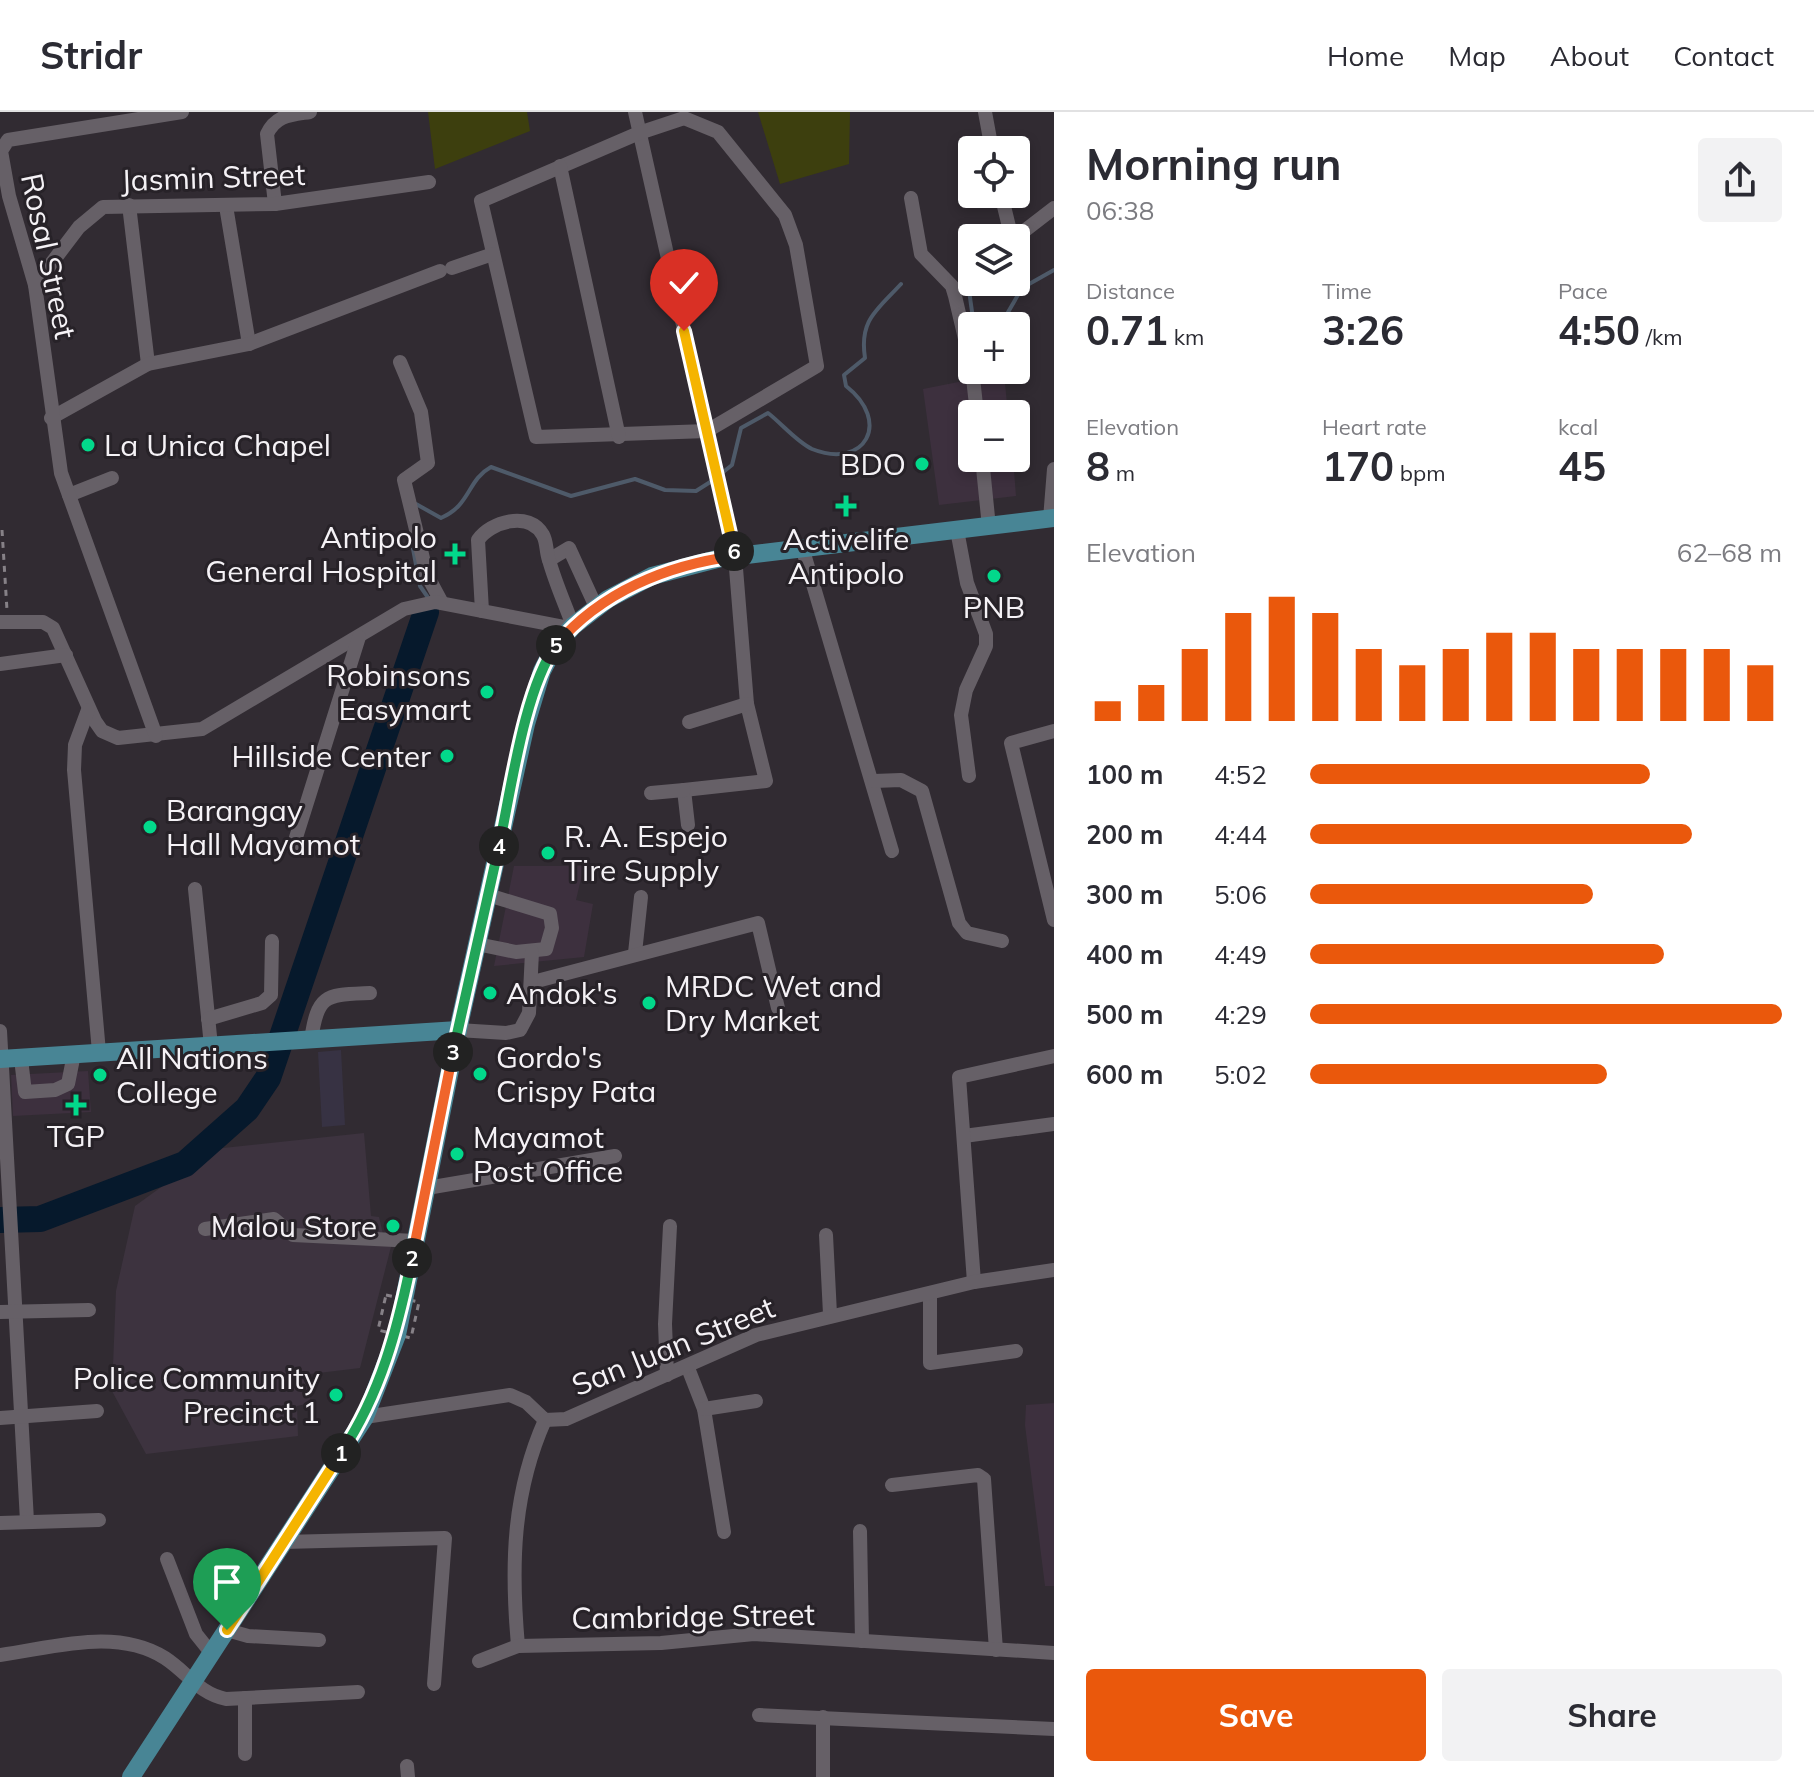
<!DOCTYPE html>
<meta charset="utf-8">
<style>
body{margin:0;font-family:Mulish,sans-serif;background:#f2f2f3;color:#2b2b33;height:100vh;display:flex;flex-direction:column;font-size:30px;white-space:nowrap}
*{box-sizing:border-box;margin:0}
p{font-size:26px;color:#7c7c81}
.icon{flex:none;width:44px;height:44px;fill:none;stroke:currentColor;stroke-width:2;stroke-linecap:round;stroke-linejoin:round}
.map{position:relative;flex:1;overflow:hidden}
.drawer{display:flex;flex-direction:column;background:#fff;width:760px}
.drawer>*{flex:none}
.tools{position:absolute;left:958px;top:24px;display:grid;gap:16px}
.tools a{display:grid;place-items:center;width:72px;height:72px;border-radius:8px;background:#fff;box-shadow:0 4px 12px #0003;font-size:40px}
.pin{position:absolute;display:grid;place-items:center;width:68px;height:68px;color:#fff;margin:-82px -34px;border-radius:50% 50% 50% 0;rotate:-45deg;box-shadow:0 0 8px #0007}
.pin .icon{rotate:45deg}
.km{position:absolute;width:40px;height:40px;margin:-20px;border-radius:50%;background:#222;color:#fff;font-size:22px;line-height:40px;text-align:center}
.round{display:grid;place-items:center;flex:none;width:84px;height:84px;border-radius:8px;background:#f2f2f3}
.summary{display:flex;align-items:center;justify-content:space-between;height:136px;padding:0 32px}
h1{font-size:44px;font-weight:700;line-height:60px}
.figures{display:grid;grid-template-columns:repeat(3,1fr);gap:12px;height:136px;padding:8px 32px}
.figures div{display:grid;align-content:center}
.figures b{font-size:40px;font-weight:700}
.figures small{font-size:22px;font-weight:400}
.figures p{font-size:22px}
.chart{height:224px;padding:16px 32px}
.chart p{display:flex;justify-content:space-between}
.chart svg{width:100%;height:144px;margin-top:8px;stroke:#ea580c;stroke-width:6}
.action{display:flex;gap:16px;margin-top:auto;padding:16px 32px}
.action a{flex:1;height:92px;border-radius:8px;background:#ea580c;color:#fff;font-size:32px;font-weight:700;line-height:92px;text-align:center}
.action a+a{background:#f2f2f3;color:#2b2b33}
ul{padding:0 32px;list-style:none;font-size:26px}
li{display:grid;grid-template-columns:128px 96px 1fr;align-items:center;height:60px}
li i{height:20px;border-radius:10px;background:#ea580c}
header{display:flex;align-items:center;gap:48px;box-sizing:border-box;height:112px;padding:0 40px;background:#fff;border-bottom:2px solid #e1e1e2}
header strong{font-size:38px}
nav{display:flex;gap:44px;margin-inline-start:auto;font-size:28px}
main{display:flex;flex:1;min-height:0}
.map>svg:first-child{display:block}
.commercial{fill:#3d303e}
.industrial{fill:#373243}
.built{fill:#3d333f}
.green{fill:#3d3f0e}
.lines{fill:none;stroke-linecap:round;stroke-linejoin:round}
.stream{stroke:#4e5a69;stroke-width:4}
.river{stroke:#06192c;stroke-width:26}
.path{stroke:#868187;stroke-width:3;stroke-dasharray:6 6;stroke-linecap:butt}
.minor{stroke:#666067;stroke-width:14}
.major{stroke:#488595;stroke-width:18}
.split-1-casing{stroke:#fff;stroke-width:16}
.split-2-casing{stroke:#fff;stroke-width:16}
.split-3-casing{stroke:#fff;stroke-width:16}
.split-4-casing{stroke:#fff;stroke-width:16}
.split-5-casing{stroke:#fff;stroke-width:16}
.split-6-casing{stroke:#fff;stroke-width:16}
.split-7-casing{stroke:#fff;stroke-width:16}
.split-1{stroke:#f5b400;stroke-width:10}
.split-2{stroke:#22a559;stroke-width:10}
.split-3{stroke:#f0652b;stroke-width:10}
.split-4{stroke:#22a559;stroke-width:10}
.split-5{stroke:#22a559;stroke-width:10}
.split-6{stroke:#f0652b;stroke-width:10}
.split-7{stroke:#f5b400;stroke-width:10}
.poi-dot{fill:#02d98b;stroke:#272228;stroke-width:3}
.labels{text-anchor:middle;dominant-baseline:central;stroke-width:6;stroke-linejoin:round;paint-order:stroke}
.street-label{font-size:30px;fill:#f5f2f6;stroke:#272228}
.poi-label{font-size:30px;fill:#f5f2f6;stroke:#272228;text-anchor:start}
</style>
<header>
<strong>Stridr</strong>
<nav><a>Home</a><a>Map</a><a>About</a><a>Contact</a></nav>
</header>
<main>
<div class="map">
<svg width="1054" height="1665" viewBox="0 0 1054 1665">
<rect width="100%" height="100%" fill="#312b32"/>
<g class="commercial">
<polygon points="1004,261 1008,302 972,302 972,346 1013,346 1016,384 939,393 923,277"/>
<polygon points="514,754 584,754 576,788 593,792 584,845 494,854"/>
<polygon points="88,959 91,1000 13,1004 11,963"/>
<polygon points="1054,1291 1054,1474 1045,1474 1025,1313 1026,1293"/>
</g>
<polygon class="industrial" points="341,938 345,1013 322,1015 318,940"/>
<polygon class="built" points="364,1021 371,1104 379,1105 383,1122 394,1123 360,1256 310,1262 310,1291 297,1294 298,1324 146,1342 112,1279 116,1179 135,1094 214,1037"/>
<g class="green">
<polygon points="428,0 527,0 530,19 435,57"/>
<polygon points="758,0 850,0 849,52 780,72"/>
</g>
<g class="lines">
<g class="stream">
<polyline points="966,157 974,214"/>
<polyline points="1000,214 1022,176 1054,158"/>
<path d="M722,361l10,-8 9,-37 27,-15c13,10 29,29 44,36 53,21 80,-27 34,-63l-2,-11 21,-17c-6,-38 12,-48 36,-74"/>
<path d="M416,392l25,14c30,-13 26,-38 50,-51l80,29 64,-17 30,11 31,1 19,-12"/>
<polyline points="410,421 420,474 429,487"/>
</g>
<polyline class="river" points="0,1108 40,1107 185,1052 247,997 268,966 426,500"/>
<g class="path">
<polyline points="2,418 7,498"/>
<polygon points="386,1183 419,1190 411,1226 378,1218"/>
</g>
<g class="minor">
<polyline points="635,0 735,444 747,592 766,669 684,678 688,713"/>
<polyline points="985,0 992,38"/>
<polygon points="684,6 718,20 785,103 796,133 817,254 707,319 536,325 481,89 639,21"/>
<polyline points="560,54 619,325"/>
<polyline points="1001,82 1011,123 1019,123 1054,96"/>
<polyline points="911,86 921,142 952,174 955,184 972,257 977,302"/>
<path d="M275,92l-8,-70c9,-19 24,-19 43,-22"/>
<polyline points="129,93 148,252"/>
<polyline points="226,94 249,232"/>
<polyline points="452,156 493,142"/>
<polyline points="35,173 79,115 103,95 275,92 429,70"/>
<polyline points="400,250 421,300 428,351 404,368 427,463 442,491"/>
<polyline points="51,306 148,252 249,232 440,159"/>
<polyline points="982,346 989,415"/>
<polyline points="69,383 112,366"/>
<polyline points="1050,407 1054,357"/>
<polyline points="957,418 967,471 986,522 986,534 966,578 961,603 969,664"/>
<polyline points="802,435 892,739"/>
<polyline points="549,448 569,436 596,495"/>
<path d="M482,499l-4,-71c12,-18 51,-30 65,-5 4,7 3,17 6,25 6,22 16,44 24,66"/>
<polyline points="0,510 43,510 53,516 95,609 102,619 118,626 202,617 404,497 435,490 570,516"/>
<polyline points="0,552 66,543"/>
<polyline points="88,598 75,633 74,658 99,940"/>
<polyline points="689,610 747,592"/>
<polyline points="1054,619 1011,631 1054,808"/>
<polyline points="156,624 61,361 35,173 9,84 1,39 8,28 182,0"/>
<polyline points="874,669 901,668 922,679 959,811 967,821 1002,829"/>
<polyline points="651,681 684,678"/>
<polyline points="293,735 359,525"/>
<polyline points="195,777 211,934"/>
<polyline points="477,832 516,840 546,837 552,816 550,802 488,783"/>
<polyline points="635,841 641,785"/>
<polyline points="533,870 758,811 778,896"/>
<polyline points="208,907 262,891 271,883 272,829"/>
<polyline points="458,918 506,921 520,918 529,901 532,840"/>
<polyline points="0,919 27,1409"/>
<path d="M311,928c7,-47 15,-45 59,-47"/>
<polyline points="21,947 25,980 55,978 68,972 74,942"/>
<polyline points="964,1024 1054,1012"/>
<polyline points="427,1076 615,1044"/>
<polyline points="205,1117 274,1107 293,1123 415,1129"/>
<polyline points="826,1123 830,1202"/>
<polyline points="974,1170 959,965 1054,944"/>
<polyline points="930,1182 930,1251 1016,1239"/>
<polyline points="0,1200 89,1198"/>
<polyline points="688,1256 704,1297 724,1420"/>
<polyline points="667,1263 665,1212 670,1114"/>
<polyline points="704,1297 756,1289"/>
<polyline points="365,1305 510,1283 526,1290 545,1308 566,1307 756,1223 974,1170 1054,1158"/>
<polyline points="0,1306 97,1299"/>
<polyline points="892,1373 978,1363 984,1367 996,1538"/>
<polyline points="0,1411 99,1408"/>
<polyline points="860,1419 862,1529"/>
<polyline points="283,1430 445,1426 434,1572"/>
<polyline points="167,1447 196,1522 212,1542"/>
<polyline points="227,1518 248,1524 319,1528"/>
<path d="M518,1534c-7,-79 -6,-152 27,-226"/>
<path d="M0,1543c53,-7 116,-28 165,3 23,15 33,35 61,41l132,-7"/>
<polyline points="479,1549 518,1534 661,1531 754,1522 1054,1541"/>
<polyline points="759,1603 1054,1617"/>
<polyline points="245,1642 245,1586"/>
<polyline points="407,1654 408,1665"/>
<polyline points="823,1665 823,1605"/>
</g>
<g class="major">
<polyline points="0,947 458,918"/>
<polyline points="131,1665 365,1305 397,1223 458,918 526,612 542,559 554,536 573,514 608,487 652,464 721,446 1054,406"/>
</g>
</g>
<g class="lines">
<defs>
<polyline id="split-1" points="227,1518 341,1341"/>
<path id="split-2" d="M341,1341c40,-60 57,-125 71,-195"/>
<polyline id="split-3" points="412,1146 453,940"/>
<polyline id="split-4" points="453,940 499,734"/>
<path id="split-5" d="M499,734c12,-55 25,-156 57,-201"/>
<path id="split-6" d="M556,533c45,-53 111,-80 179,-89l-1,-5"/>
<polyline id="split-7" points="684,219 734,439"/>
</defs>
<use href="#split-1" class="split-1-casing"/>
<use href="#split-2" class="split-2-casing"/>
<use href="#split-3" class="split-3-casing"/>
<use href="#split-4" class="split-4-casing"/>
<use href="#split-5" class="split-5-casing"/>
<use href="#split-6" class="split-6-casing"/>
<use href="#split-7" class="split-7-casing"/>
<use href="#split-1" class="split-1"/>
<use href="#split-2" class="split-2"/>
<use href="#split-3" class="split-3"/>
<use href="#split-4" class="split-4"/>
<use href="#split-5" class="split-5"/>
<use href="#split-6" class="split-6"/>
<use href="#split-7" class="split-7"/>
</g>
<g class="poi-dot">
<circle cx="88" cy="333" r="8"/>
<circle cx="922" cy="352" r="8"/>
<path d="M842 382h8v8h8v8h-8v8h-8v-8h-8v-8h8z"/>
<path d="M451 430h8v8h8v8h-8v8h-8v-8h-8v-8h8z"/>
<circle cx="994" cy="464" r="8"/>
<circle cx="487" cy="580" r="8"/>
<circle cx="447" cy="644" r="8"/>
<circle cx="150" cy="715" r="8"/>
<circle cx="548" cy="741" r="8"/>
<circle cx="490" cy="881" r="8"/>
<circle cx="649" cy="891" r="8"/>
<circle cx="480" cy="962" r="8"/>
<circle cx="100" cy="963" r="8"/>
<path d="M72 981h8v8h8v8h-8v8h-8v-8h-8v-8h8z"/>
<circle cx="457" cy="1042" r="8"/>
<circle cx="393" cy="1114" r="8"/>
<circle cx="336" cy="1283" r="8"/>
</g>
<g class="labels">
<g class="street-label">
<text transform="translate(213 65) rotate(-2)">Jasmin Street</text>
<text transform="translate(49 144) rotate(78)">Rosal Street</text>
<text transform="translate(673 1234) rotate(-22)">San Juan Street</text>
<text transform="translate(693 1504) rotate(-1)">Cambridge Street</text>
</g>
<g class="poi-label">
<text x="104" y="333">La Unica Chapel</text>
<text x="906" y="352" text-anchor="end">BDO</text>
<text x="437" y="425" text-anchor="end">Antipolo<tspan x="437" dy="34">General Hospital</tspan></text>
<text x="846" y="427" text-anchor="middle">Activelife<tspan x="846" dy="34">Antipolo</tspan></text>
<text x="994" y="495" text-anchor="middle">PNB</text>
<text x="471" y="563" text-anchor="end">Robinsons<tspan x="471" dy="34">Easymart</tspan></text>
<text x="431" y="644" text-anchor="end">Hillside Center</text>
<text x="166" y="698">Barangay<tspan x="166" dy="34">Hall Mayamot</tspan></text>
<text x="564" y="724">R. A. Espejo<tspan x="564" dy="34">Tire Supply</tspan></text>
<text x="665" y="874">MRDC Wet and<tspan x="665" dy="34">Dry Market</tspan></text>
<text x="506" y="881">Andok's</text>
<text x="496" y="945">Gordo's<tspan x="496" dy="34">Crispy Pata</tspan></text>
<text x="116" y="946">All Nations<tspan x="116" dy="34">College</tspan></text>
<text x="76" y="1024" text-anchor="middle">TGP</text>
<text x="473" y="1025">Mayamot<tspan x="473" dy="34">Post Office</tspan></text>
<text x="377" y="1114" text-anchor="end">Malou Store</text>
<text x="320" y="1266" text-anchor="end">Police Community<tspan x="320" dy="34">Precinct 1</tspan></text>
</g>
</g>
</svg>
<div class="tools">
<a><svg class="icon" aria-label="locate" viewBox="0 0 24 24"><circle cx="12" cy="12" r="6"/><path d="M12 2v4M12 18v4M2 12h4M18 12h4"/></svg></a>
<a><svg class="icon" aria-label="layers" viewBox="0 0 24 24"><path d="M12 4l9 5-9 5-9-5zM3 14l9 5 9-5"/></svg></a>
<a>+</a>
<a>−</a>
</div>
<div class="pin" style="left:227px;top:1518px;background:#1e9e55"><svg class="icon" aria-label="arrive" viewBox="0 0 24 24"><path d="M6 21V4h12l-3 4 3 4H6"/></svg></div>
<div class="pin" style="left:684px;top:219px;background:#d93025"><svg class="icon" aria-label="check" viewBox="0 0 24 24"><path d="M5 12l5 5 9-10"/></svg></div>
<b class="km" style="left:341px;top:1341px">1</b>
<b class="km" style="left:412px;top:1146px">2</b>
<b class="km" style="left:453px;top:940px">3</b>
<b class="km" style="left:499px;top:734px">4</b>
<b class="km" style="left:556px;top:533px">5</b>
<b class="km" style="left:734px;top:439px">6</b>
</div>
<section class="drawer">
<div class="summary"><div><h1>Morning run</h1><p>06:38</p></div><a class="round"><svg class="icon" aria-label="share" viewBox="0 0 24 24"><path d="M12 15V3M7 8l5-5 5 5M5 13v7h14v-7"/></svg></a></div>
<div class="figures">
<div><p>Distance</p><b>0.71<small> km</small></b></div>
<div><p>Time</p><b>3:26</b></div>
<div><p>Pace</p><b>4:50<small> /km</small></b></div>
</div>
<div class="figures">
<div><p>Elevation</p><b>8<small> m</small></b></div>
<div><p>Heart rate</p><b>170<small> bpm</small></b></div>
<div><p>kcal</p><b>45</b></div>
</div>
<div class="chart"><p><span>Elevation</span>62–68 m</p>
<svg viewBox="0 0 160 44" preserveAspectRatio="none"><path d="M5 44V38M15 44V33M25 44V22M35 44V11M45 44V6M55 44V11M65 44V22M75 44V27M85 44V22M95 44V17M105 44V17M115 44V22M125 44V22M135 44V22M145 44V22M155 44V27"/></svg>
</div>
<ul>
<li><b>100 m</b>4:52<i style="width:72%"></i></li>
<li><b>200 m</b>4:44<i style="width:81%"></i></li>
<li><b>300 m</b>5:06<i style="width:60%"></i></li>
<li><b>400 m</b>4:49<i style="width:75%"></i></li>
<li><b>500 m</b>4:29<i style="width:100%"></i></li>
<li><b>600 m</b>5:02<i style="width:63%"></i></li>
</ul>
<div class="action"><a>Save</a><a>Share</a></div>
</section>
</main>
